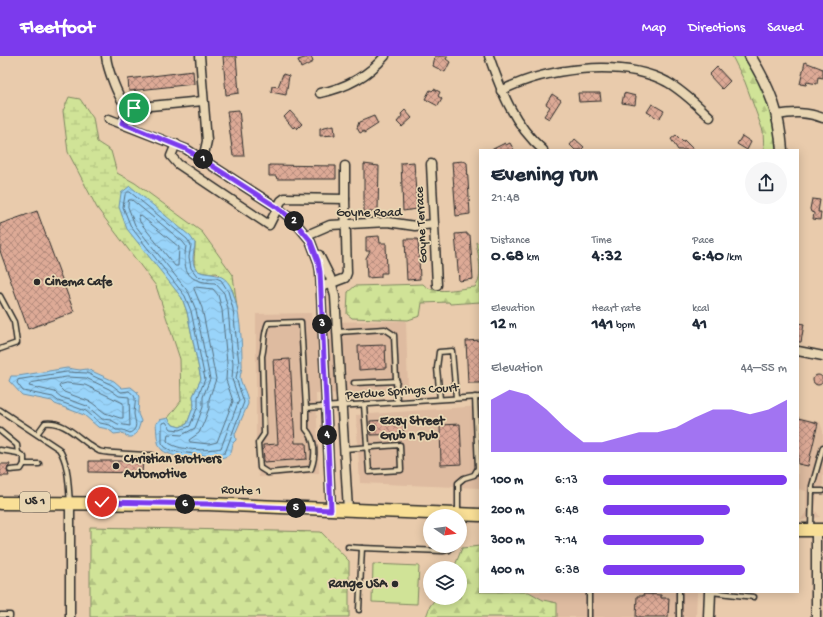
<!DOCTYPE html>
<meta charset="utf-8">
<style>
body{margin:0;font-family:"Gochi Hand",sans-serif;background:#f6f6f7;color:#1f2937;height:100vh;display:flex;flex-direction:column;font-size:15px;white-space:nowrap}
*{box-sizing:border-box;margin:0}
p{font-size:13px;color:#747a83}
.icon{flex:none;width:22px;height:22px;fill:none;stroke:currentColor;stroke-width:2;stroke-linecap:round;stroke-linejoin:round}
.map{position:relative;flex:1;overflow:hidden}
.side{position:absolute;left:479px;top:93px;width:320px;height:444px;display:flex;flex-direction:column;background:#fff;border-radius:0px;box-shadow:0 2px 10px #0003}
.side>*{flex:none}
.needle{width:26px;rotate:103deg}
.tools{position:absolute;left:423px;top:453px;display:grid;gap:8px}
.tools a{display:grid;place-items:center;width:44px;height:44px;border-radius:50%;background:#fff;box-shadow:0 2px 10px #0003;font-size:20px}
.pin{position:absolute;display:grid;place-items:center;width:34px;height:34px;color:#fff;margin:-17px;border:2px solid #fff;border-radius:50%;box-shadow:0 1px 4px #0007}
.km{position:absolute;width:20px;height:20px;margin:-10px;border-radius:50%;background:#222;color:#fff;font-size:11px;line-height:20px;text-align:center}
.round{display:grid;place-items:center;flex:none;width:42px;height:42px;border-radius:21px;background:#f6f6f7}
.summary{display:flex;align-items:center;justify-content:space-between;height:68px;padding:0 12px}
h1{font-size:22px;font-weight:700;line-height:30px}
.metrics{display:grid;grid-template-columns:repeat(3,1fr);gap:6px;height:68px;padding:4px 12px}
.metrics div{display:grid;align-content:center}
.metrics b{font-size:17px;font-weight:700}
.metrics small{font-size:11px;font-weight:400}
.metrics p{font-size:11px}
.chart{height:112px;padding:8px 12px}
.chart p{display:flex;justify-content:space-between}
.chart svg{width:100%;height:72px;margin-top:4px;fill:#7c3aed;opacity:.7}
ul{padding:0 12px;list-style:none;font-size:13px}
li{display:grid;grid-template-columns:64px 48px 1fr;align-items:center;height:30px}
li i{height:10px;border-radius:5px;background:#7c3aed}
header{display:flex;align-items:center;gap:24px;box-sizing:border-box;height:56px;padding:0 20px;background:#7c3aed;color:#fff}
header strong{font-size:19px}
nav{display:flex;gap:22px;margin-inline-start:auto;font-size:14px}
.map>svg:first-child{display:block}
.built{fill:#debba0}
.forest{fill:url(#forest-firs);stroke:#7e8761}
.wetland{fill:url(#wetland-marsh);stroke:#7e8761}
.pitch{fill:#d0e397;stroke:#7e8761}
.water{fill:url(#water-waves);stroke:#6d90a7}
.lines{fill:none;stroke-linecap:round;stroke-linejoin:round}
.shore{stroke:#576f7e;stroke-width:1}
.building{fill:url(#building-cross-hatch);stroke:#2b2b2b}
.service-casing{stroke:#2b2b2b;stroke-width:7}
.minor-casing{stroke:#2b2b2b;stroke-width:11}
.tertiary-casing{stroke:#2b2b2b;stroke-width:13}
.primary-casing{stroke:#2b2b2b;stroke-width:15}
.service{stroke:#e9d6b3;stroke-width:4}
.minor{stroke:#e9d6b3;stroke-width:8}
.tertiary{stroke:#e9d6b3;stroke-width:10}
.primary{stroke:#f9df96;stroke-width:12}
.route-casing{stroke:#fff;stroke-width:8}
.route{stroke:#7c3aed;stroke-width:5}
.poi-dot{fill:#2b2b2b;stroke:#e9d6b3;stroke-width:1.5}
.labels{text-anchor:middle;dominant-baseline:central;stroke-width:3.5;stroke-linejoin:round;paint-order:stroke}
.shield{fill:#e9d6b3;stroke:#645e54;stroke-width:1}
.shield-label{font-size:12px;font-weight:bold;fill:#2b2b2b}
.street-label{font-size:13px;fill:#2b2b2b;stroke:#e9d6b3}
.poi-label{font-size:13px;font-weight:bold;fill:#2b2b2b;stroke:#e9d6b3;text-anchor:start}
</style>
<header>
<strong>Fleetfoot</strong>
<nav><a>Map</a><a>Directions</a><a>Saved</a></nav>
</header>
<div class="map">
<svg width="823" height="561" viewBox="0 0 823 561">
<defs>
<pattern id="forest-firs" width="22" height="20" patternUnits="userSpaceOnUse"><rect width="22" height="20" fill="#d0e397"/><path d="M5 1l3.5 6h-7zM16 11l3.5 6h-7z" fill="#b3c382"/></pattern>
<pattern id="wetland-marsh" width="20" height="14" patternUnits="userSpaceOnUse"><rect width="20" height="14" fill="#d0e397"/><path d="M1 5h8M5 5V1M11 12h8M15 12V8" fill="none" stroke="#b3c382"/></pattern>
<pattern id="water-waves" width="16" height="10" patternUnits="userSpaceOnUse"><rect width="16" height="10" fill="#99d4fa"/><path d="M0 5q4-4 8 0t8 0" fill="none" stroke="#84b6d6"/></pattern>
<pattern id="building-cross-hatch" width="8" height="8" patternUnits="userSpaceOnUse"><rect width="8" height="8" fill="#ddaa96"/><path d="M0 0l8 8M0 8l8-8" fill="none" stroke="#b38b7b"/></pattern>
</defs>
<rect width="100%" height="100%" fill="#e9cbac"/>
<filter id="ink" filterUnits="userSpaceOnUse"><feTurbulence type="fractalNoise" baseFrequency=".025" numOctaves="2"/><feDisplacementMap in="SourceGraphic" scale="8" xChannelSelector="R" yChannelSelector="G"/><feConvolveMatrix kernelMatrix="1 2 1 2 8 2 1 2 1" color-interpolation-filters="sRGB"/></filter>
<g filter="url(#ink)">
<g class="built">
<polygon points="311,257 312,266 406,265 408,335 316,338 319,417 259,421 256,386 256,258"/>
<polygon points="480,350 480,432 360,427 356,359"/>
<polygon points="798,361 820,366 823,375 823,438 817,439 815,454 820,461 801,464 806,456 806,435 798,433"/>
<polygon points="529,536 697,536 696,561 557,561 557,547 543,544"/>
</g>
<g class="forest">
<path d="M732,0h13c18,30 30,58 32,94h-13l-1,-19 -18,-49z"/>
<path d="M476,186l4,3v57l-30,2 -1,-2 -27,1 -2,13 -12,4 -56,-2 -5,-4 1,-22 7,-6 68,-2c11,12 37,4 52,3 9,-10 3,-32 1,-45z"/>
<polygon points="90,471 321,476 349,505 349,561 90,561"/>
<polygon points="480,490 480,536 529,536 543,544 557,547 557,561 426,561 430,550 436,542 460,542 460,512 454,512 462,492"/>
</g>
<path class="wetland" d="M69,41l11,2 13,19 4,24 14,9 6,22 18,10 67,49 31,43 4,33 -5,-19 -15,-16c-30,2 -22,-9 -22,-30l-13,55 5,14 14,67 -8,17 1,9 -7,19 -7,3 -7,-2 -5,-7 13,-17 -1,-42 -24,-73 -59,-78 -29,-56 -5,-41z"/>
<polygon class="pitch" points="373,508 419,510 417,548 372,546"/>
<g class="water">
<path d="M130,130l60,50 5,7c0,5 -2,10 -2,15 0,27 29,4 39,32 8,20 10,51 10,73 1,5 -2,10 -2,15 2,9 8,16 8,26l-13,30 1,6 -3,3c-1,4 -1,11 -6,13 -12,6 -55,3 -65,-6 -6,-6 -5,-19 -6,-27l3,-3 9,-2 5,7 7,2 7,-3 7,-19 -1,-9 8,-17 -14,-67 -5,-14 -55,-69 -8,-22 2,-14z"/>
<polygon points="67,312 80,314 87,313 114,325 122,332 131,331 137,336 139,341 138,358 141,365 137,377 132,381 128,381 122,377 114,378 108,373 98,371 84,359 55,348 52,345 22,339 9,325 11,320 18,320"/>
</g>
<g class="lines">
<g class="shore">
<polygon points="128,136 130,136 187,183 191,189 189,201 191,212 197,220 206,222 216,222 221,224 228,235 233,253 239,308 236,322 244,346 225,397 209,400 172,395 165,391 162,387 162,367 166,366 171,373 180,374 190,370 198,350 198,341 205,323 191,255 185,240 131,171 123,151 125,139"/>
<path d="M129,144h3l51,42 3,4c-4,27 2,36 29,37l9,10 4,16 5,55 -1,15 7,21 -18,48c-12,3 -46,3 -54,-7l1,-7 14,1 13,-7 4,-10 4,-11v-10l7,-18 -14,-69 -7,-17 -54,-68 -7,-18z"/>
<polygon points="140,159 179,191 178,210 175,210 140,166 139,162"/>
<polygon points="195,231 213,233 218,239 222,254 227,307 226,324 233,345 217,386 209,388 190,386 189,384 199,377 204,366 209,352 209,343 216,323 202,252 194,233"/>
<path d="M67,316l20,1 25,12 9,7 8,-1c2,2 5,3 6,7 1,5 -1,11 -1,16 1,8 5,14 -4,19l-7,-3h-7l-6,-5 -10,-2 -14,-12 -28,-10 -5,-4 -30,-6 -6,-8 1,-3z"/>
<polygon points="67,321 86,322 109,333 119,340 129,341 130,370 118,368 111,364 102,363 87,350 61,341 55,336 29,330 31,327"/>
<polygon points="67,327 85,329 123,347 123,362 120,362 105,357 91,346 64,336 59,331 60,329"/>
</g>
</g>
<g class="building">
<polygon points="223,0 236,0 239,37 226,39"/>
<polygon points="311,0 313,6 301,12 298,4"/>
<polygon points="435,0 448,0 446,3 450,6 445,16 433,10"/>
<polygon points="805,6 823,13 823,22 818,21 817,28 807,26 806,29 800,28"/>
<polygon points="717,11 730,25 722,33 709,19"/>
<polygon points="193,15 194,28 129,35 128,23"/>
<polygon points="283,18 289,20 286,39 271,36 272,30 278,31"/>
<polygon points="434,33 440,36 438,40 442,43 438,50 425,43 430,34 432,35"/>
<polygon points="578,37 600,37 601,45 579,46"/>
<polygon points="624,37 636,40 635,49 622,47"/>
<polygon points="552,38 561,44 549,63 544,60 550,51 546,48"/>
<polygon points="652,48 664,55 659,63 647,56"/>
<polygon points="239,54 244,100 233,100 227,55"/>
<polygon points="405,54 412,62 402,71 397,66 402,60 401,58"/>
<polygon points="290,55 302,68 297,73 295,70 293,72 284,61"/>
<polygon points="374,60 378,68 364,77 364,75 360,77 357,72 359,66"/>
<polygon points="334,69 335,79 320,80 320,72"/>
<polygon points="676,79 683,86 684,84 694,94 678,94 671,83"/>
<polygon points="742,80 751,86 747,94 737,88"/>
<polygon points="575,83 584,91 581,94 575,94 570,89"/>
<polygon points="505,87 506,89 510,87 514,94 491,94"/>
<polygon points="464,105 467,107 470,158 456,160 452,106"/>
<polygon points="414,106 417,153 403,155 401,107"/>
<polygon points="364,108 379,110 378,154 375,156 364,156"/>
<polygon points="269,109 336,110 336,123 277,123 276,120 269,120"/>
<polygon points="812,143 820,144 818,156 821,156 820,164 813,163 814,157 811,156 810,153"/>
<polygon points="37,155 74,256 28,273 0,195 0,168"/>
<polygon points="467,177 467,179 470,179 473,223 459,225 455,178"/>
<polygon points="379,180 380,187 386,187 387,217 381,217 381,221 367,222 366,202 370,195 366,195 366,181"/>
<polygon points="405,183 418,183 420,223 407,224"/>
<polygon points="798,267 804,268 801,286 798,286"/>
<polygon points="480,284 480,327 468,327 466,285"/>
<polygon points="385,289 386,312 359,314 358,290"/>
<polygon points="290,303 295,387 306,387 307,403 264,406 263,389 278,388 273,304"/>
<circle cx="818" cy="324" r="5"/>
<polygon points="798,362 818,367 808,410 798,408"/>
<polygon points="403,363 404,378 371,379 370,365"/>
<polygon points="460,368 462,408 441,409 440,369"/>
<polygon points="89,405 143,405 142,417 89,416"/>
<polygon points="0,408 10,408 7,414 9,420 0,420"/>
<polygon points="643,538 661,539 661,542 669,542 668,561 636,561 637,540 643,540"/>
</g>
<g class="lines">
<defs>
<g id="service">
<polyline points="0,240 14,266 17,287 0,293"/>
<polyline points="337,276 385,273 394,279 397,346"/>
<polyline points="354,327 397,325"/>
<polyline points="440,343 437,312 439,296 452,295 456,342"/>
<path d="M306,352v21c10,11 10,27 5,40l-43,4 -8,-5 -2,-25 6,-9 -2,-78c3,-11 1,-22 6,-33l33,-1 5,86 174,-11"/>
<path d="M0,354l59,39c10,15 9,35 11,53"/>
<polyline points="0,375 17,389 18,397 24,401 24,408 21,413 10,414"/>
<path d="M37,378l8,-11c21,-3 36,19 54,28 3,2 46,4 53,4"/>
<polyline points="344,393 400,389 401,414 369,416 364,349"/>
<polyline points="0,394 18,397"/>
<polyline points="24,408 39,408"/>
<polyline points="812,435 823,435"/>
<polyline points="458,457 458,427 464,422 474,419 478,412 475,341"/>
<polyline points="811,472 812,430 823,391"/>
<polyline points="348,491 362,492"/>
<polyline points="589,536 589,561"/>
<polyline points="679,536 679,561"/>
<polyline points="711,536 754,541"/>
<polyline points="359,554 362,492 443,495 449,494 453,490"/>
<polyline points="0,559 10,559 10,561"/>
</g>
<g id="minor">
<path d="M106,0c1,11 13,47 23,52l74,-7"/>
<polyline points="200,0 207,85 203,103"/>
<path d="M489,0c12,35 25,69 54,94"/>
<path d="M501,35c44,-23 120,-33 166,-9 16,9 30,23 43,35"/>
<path d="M320,37c26,-5 48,-17 65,-37"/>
<path d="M777,59c17,-3 30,-3 46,3"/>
<polyline points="109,63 186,93 278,152 295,166 310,184 318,205 320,215 331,454"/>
<polyline points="122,67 129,52"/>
<polyline points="176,88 171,100 178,108 269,169 281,145 285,142 345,143 347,217 345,222 321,231"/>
<polyline points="431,108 437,229"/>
<polyline points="345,143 345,110"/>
<polyline points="307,179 330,169 388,166 415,170 434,168"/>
<polyline points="319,199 330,221 335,240 348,454"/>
<polyline points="798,295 823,300"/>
<polyline points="70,446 70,561"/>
<polyline points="816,474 816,561"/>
</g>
<g id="tertiary">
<path d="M750,0c20,32 29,56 32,94"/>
<polyline points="709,561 710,536"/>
</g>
<g id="primary">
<polyline points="0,447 208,448 480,459"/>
<polyline points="798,474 823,474"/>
</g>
</defs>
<use href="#service" class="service-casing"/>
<use href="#minor" class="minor-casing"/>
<use href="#tertiary" class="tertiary-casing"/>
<use href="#primary" class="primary-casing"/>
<use href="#service" class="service"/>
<use href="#minor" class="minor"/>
<use href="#tertiary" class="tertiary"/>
<use href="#primary" class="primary"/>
</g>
</g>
<g class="lines" filter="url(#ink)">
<defs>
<polyline id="route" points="102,446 208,448 331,454 320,216 318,205 310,184 295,166 278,152 186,93 122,67 129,52 134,52"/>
</defs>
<use href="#route" class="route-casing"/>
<use href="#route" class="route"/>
</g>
<g class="poi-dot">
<circle cx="37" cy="226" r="4"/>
<circle cx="372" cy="372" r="4"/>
<circle cx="116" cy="410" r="4"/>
<circle cx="395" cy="528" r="4"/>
</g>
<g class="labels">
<rect class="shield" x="20" y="436" width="30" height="20" rx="3"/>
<g class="shield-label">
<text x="35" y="446">US 1</text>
</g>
<g class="street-label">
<text x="369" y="157">Goyne Road</text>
<text transform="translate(422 169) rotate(-93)">Goyne Terrace</text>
<text transform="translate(402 336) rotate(-4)">Perdue Springs Court</text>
<text transform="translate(241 435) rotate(2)">Route 1</text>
</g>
<g class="poi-label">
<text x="45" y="226">Cinema Cafe</text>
<text x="380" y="365">Easy Street<tspan x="380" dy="15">Grub n Pub</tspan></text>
<text x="124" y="403">Christian Brothers<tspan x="124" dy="15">Automotive</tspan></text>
<text x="387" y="528" text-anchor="end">Range USA</text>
</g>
</g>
</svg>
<div class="tools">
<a><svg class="needle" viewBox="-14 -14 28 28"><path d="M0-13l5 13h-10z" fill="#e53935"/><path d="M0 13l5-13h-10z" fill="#747a83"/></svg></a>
<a><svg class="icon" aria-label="layers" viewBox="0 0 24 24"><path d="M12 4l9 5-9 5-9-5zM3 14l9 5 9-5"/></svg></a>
</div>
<div class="pin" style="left:134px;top:52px;background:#1e9e55"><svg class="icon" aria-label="arrive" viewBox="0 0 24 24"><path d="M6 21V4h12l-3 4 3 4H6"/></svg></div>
<div class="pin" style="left:102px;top:446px;background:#d93025"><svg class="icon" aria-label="check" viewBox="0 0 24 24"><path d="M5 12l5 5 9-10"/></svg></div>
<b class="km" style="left:203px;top:103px">1</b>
<b class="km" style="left:294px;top:165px">2</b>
<b class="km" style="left:322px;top:268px">3</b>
<b class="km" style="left:327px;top:379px">4</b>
<b class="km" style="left:296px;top:452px">5</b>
<b class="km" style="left:185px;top:448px">6</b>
<section class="side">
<div class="summary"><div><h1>Evening run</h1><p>21:48</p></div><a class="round"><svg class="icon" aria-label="share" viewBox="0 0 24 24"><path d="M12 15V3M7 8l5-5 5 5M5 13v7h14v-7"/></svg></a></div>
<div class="metrics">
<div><p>Distance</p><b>0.68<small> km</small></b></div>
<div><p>Time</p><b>4:32</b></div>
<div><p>Pace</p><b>6:40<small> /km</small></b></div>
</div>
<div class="metrics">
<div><p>Elevation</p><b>12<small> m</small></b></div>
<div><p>Heart rate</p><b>141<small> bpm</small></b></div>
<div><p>kcal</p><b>41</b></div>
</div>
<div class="chart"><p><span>Elevation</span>44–55 m</p>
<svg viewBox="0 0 160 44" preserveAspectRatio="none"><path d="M0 44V12L10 6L20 9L30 18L40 29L50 38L60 38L70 35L80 32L90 32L100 29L110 23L120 18L130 18L140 21L150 18L160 12V44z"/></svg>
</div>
<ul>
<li><b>100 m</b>6:13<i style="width:100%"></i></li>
<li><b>200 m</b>6:48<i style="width:69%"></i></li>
<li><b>300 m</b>7:14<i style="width:55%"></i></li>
<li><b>400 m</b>6:38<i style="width:77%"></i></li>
</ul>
</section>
</div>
